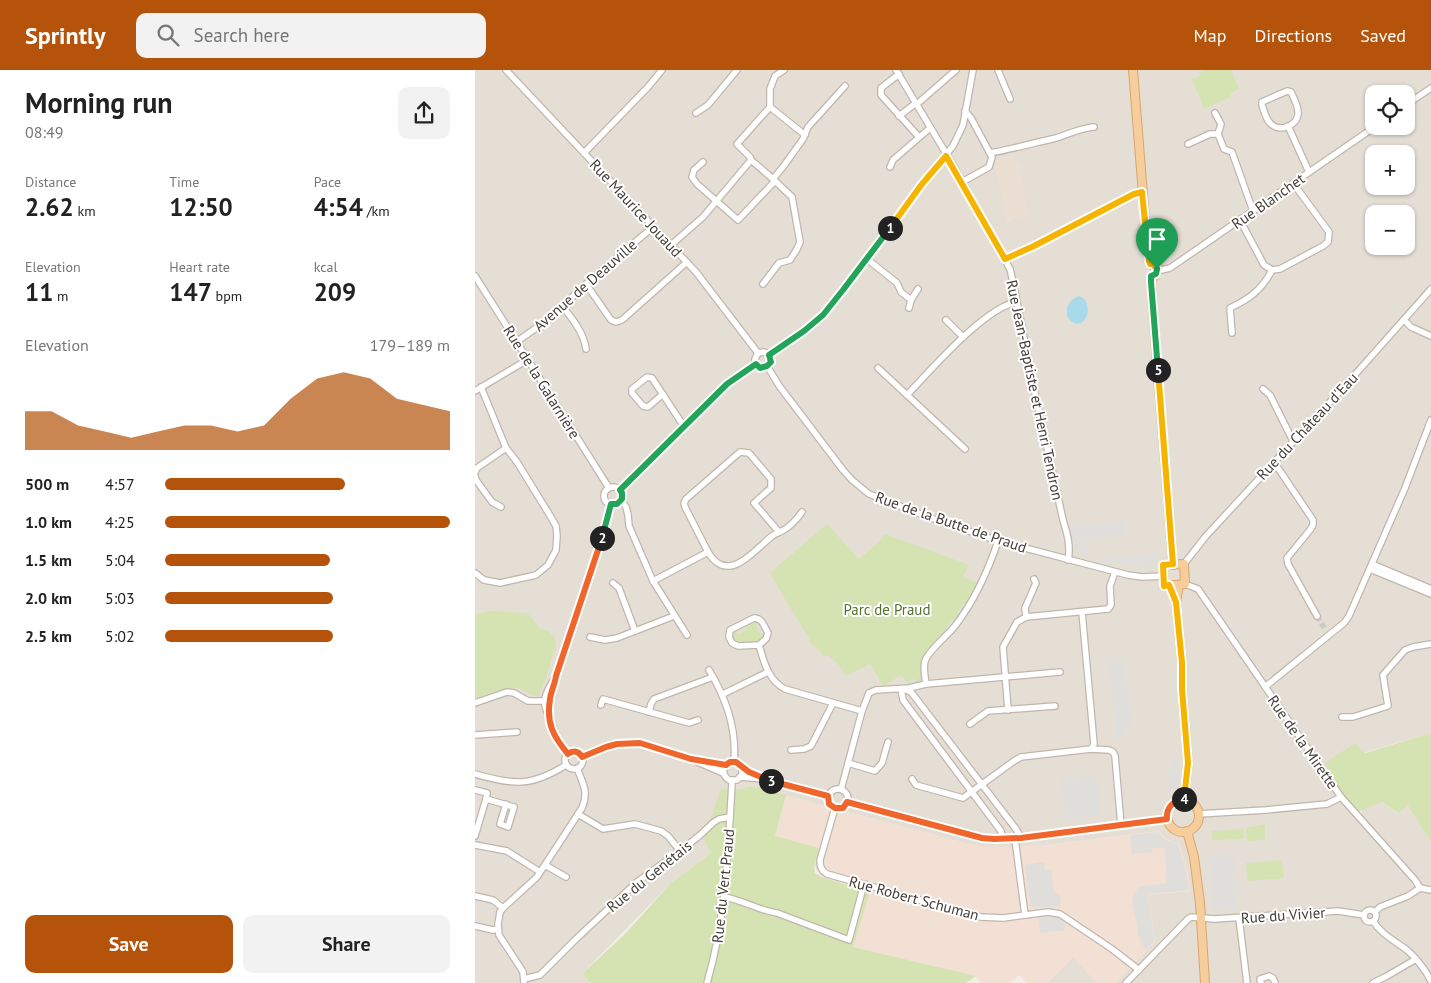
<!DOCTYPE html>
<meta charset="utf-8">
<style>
body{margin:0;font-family:"PT Sans",sans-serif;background:#f2f2f2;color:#222;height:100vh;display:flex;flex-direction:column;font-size:19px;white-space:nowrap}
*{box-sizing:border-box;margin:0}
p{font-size:16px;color:#767676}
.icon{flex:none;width:28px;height:28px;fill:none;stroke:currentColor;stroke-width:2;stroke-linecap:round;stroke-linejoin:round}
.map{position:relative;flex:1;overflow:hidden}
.side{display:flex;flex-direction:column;background:#fff;width:475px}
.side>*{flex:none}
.tools{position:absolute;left:890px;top:15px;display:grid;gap:10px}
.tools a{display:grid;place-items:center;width:50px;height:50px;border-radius:10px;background:#fff;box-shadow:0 1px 4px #0004;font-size:25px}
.pin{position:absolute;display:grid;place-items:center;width:42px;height:42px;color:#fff;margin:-51px -21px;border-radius:50% 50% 50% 0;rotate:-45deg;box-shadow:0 0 5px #0007}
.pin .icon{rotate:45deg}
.km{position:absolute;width:25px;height:25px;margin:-12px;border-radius:50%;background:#222;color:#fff;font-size:14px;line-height:25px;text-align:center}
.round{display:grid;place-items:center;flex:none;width:52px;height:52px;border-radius:10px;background:#f2f2f2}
.overview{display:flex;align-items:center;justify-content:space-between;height:85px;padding:0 25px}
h1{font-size:28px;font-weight:600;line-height:38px}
.stats{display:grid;grid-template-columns:repeat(3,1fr);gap:8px;height:85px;padding:5px 25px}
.stats div{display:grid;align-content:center}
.stats b{font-size:25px;font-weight:600}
.stats small{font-size:14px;font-weight:400}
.stats p{font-size:14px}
.chart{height:140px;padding:10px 25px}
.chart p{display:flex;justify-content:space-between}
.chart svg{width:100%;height:90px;margin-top:5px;fill:#b45309;opacity:.7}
.action{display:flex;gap:10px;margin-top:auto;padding:10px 25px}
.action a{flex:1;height:58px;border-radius:10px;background:#b45309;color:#fff;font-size:20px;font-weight:600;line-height:58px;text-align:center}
.action a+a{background:#f2f2f2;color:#222}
ul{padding:0 25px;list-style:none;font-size:16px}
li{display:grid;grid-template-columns:80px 60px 1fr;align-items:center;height:38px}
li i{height:12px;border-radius:6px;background:#b45309}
header{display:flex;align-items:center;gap:30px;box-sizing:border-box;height:70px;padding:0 25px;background:#b45309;color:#fff}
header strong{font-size:24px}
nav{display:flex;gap:28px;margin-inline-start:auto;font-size:18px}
.search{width:350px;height:45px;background:#f2f2f2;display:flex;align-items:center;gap:12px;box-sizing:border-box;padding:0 18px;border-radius:10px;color:#767676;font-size:19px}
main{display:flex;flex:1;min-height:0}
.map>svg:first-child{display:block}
.residential{fill:#e5ded5;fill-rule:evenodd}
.commercial{fill:#f2e0d4}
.education{fill:#eadfd2}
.green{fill:#d5e3b3}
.parking{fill:#e0dedb}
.water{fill:#a8daea}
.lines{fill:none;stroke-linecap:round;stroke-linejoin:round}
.minor-tunnel{stroke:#cfcac4;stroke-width:5.5;stroke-dasharray:5.5 3;stroke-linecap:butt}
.minor-casing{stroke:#c0b6ad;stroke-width:8}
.major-casing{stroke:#d9a76e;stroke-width:10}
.minor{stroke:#fff;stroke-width:5.5}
.major{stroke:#f6cd9c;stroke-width:8}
.split-1-casing{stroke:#fff;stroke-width:10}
.split-2-casing{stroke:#fff;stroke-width:10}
.split-3-casing{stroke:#fff;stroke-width:10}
.split-4-casing{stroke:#fff;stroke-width:10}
.split-5-casing{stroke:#fff;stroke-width:10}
.split-6-casing{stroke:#fff;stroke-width:10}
.split-1{stroke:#f5b400;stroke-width:6}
.split-2{stroke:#22a559;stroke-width:6}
.split-3{stroke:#f0652b;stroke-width:6}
.split-4{stroke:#f0652b;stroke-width:6}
.split-5{stroke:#f5b400;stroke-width:6}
.split-6{stroke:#22a559;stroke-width:6}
.labels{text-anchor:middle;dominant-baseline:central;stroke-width:4;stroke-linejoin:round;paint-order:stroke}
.street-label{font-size:15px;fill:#443d37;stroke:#fff}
.park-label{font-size:15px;fill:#53712f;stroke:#fff}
</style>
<header>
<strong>Sprintly</strong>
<div class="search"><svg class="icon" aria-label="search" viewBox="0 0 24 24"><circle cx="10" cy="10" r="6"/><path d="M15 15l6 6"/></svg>Search here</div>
<nav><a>Map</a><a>Directions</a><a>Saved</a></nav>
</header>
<main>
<section class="side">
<div class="overview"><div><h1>Morning run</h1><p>08:49</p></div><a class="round"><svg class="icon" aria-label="share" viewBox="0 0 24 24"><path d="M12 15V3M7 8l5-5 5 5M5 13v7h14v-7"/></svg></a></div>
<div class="stats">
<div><p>Distance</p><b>2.62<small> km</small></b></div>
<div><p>Time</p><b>12:50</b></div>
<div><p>Pace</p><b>4:54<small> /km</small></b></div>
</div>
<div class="stats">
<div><p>Elevation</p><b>11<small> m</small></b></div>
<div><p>Heart rate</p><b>147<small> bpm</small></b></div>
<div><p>kcal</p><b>209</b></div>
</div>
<div class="chart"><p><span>Elevation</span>179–189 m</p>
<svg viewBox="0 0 160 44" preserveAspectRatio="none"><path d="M0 44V25L10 25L20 32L30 35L40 38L50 35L60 32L70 32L80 35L90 32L100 19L110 9L120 6L130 9L140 19L150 22L160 25V44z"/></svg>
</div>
<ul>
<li><b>500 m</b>4:57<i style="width:63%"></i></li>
<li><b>1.0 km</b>4:25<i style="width:100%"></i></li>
<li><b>1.5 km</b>5:04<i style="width:58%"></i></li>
<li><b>2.0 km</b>5:03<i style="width:59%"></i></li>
<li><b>2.5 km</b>5:02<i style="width:59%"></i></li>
</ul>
<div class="action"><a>Save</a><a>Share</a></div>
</section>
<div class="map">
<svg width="956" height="913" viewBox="0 0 956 913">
<rect width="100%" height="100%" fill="#f2ede7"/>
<g class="residential">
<path d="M0,0h956v663l-107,31 37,51 2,-9 19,-4 15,11 11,-7 23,36v141h-316l40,-41 -7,-47 42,-4 -16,-48 -9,-5 -6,-7 -113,14 -50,4 -13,-1 -233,-62 -8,4h-15l-16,63 -41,31 -88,90 9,9h-116zM899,24h32v32h-32zM899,84h32v32h-32zM899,144h32v32h-32z"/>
<polygon points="598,887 622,913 572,913"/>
</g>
<polygon class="commercial" points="310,725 485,772 511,777 571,775 684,761 690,768 696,772 704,774 713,802 715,821 674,825 680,872 640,913 622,913 598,887 572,913 552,913 544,905 535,913 506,913 500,906 378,877 395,822 346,807 339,795 300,766"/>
<polygon class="education" points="538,85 539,93 544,92 553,145 538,149 533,153 528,139 531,137 527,130 519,94 521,94 520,89"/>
<g class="green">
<polygon points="730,0 756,0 764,19 754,24 756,27 729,39 717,9 725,6 724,2"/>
<path d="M352,454l32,35 22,-19 4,-6 84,31 -6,11 14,7 -11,21 -4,1 -4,7v5l-3,3 -4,1 -5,7v4l-3,3 -4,1 -6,6v4c-3,4 -8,8 -10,13 -3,9 5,20 -7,24l-1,-4 -6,1v4h-1l-7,-9 -15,10 -3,1 -13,-22 -24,12 -6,-10 -12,-11 -5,2 -3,-6 -11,-9 1,-3 -21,-33 -19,-33z"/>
<path d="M14,541l38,2 7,7 4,7 10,4 6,5 2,8 -9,32 -9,21c-8,-2 -13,-7 -21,-9l-39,10 -3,-1v-82z"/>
<polygon points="280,551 285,553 281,555 286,565 289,564 289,568 280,572 262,574 257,569 257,562 260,560 263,564 272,560 270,555"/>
<polygon points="956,663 956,772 933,736 923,743 907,732 880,743 849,694 880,673 890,683"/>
<path d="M275,716l36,9 -11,41 44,12 -5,17 1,8 6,4 49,15 -17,55 123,29 -10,7h-375l-9,-9 44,-41 44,-49 41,-31 -7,-14 17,-51c11,3 20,2 29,-2z"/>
<polygon points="790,754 790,770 772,771 771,758"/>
<polygon points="768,759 769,769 737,770 737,761"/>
<polygon points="807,790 809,808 773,811 771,793"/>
</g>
<g class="parking">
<polygon points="650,452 651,466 611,469 612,485 607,486 600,481 598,475 603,474 603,471 598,471 596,456"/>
<polygon points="678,484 679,498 665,500 664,494 643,494 626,491 627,487"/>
<polygon points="650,590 656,661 649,662 649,667 641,669 634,592"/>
<polygon points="697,691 705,692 702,719 690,717"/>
<polygon points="621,705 626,745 591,749 586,709"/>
<polygon points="683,762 689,769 703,775 709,793 714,820 673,824 679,871 671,880 664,868 657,830 663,817 692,813 690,778 677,778 678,782 657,784 655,765"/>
<polygon points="759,784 760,803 757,804 760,839 737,839 734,785"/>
<polygon points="569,792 570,800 576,800 579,822 585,826 586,836 558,838 555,833 550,795"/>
<polygon points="582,846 589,850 590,860 565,863 563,847"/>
</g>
<path class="water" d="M604,226c15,4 9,33 -5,27 -2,-1 -5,-3 -6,-5 -4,-10 2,-19 11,-22z"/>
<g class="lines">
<polyline class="minor-tunnel" points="842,546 850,559"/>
<defs>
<g id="minor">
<polyline points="31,0 221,202 283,283"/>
<path d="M421,0l57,95 57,104 3,13 22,111 28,127c4,13 8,26 5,40"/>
<polyline points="523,0 535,29"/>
<polyline points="424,4 406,18 406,25 444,67"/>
<path d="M812,21l4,1c3,7 8,15 7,22 -1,12 -19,19 -28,9 -4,-4 -6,-12 -8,-18v-3z"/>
<polyline points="442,34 481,0"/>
<polyline points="931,35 956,18"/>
<polyline points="295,37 330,65"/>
<polyline points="221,43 233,35 262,0"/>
<polyline points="740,43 746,54 743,64"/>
<polyline points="424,46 441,33"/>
<polyline points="813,56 834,102"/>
<polyline points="713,74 735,64 743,64 749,79 757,82 778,141"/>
<polyline points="109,83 173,17 187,0"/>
<path d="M515,83c22,-4 44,-10 66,-15 13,-4 24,-10 38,-11"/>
<polyline points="276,90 298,109"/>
<polyline points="228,92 219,100 217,107 222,114 263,150 300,111 298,109 308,97 328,69 333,57 370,16"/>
<polyline points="415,97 418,90 455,58"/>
<polyline points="487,112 514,97 517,87 496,48 490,41"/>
<polyline points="765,150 789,195 797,200 805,199 848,176 853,172 854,162 818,113"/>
<polyline points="196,175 228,147 276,90 275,87 262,74 295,37 295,19 300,6 309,0"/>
<polyline points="392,189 422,213 426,222 436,230"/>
<polyline points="530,189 559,176 659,124 667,121"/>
<polyline points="682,201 695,198 901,56"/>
<polyline points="0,206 134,418"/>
<polyline points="111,214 136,250 141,252 147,250 212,192"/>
<polyline points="288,214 304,193 315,190 322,179 325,172 317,127 300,111"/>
<path d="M87,236c10,12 22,27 24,43"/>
<polyline points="434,238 436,230 443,219"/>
<polyline points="471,250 488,267"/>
<polyline points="929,250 936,257 956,266"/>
<path d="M757,263l-2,-25c19,-9 32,-18 42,-38"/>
<polyline points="41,272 70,252 119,207 178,157"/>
<polyline points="283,283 289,282 294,285 296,292 292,296"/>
<polyline points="283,283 280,289 281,294 285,297 292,296"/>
<polyline points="294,285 329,261 348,245 368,220 447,114 478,76 488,55 498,0"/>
<polyline points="292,296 305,317 368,400 377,410 394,424 464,451 523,471 653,505 667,507 688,506"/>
<path d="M403,298l29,27c24,-25 78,-88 110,-93"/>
<polyline points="788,319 795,325 818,371"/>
<polyline points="0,321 52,290"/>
<polyline points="188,324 173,337 168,336 157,323 157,319 172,307 177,308 206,352 209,355"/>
<polyline points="432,325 490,379"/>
<polyline points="799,392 838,450 838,455 835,460 812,488 813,494 842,546"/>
<polyline points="0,402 2,398 31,378"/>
<polyline points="0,406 1,410 17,432 26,437"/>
<circle cx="138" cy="426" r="9"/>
<polyline points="145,420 252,314 281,294"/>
<polyline points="146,430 151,437 153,445 154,456 178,511 212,565"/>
<polyline points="233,482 210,437 209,433 211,429 265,382 274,383 296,409 296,418 279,433 304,462"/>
<polyline points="709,494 731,466 877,308 956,219"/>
<polyline points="897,494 954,518 956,521"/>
<polyline points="895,499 956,524"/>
<polyline points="0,503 9,510 25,513 61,505 73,495 81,480 82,466 81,456 74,444 42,392 31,378 6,317"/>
<path d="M178,511l55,-29c5,8 11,15 22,14 13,-1 31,-21 42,-30 3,-2 6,-3 10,-5 8,-4 15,-12 20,-19"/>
<polyline points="138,513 144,518 160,561"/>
<polyline points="710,514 723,519 866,727 940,810 945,818 956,820"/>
<polyline points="607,542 619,674 616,679"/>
<polyline points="551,547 550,538 561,513 559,509"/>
<polyline points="115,567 130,570 142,568 199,546"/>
<path d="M284,575l-21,1 -6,-3 -3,-6 1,-7 24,-12c8,0 10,8 14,15l-2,6 -7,6c5,17 9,35 26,44l77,22"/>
<path d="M234,600c17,28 28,59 25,92"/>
<path d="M80,608c-4,6 -9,13 -10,21 -1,7 1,10 3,15 7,19 6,23 20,40"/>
<path d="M451,614c-1,-7 -3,-16 -1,-23 3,-10 23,-26 30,-35 20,-26 33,-55 43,-85"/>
<polyline points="790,617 854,565 869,553 874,546 930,418 956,350"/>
<polyline points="426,619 428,630 526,761 528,769"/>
<polyline points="428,619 436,622 541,759 546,768"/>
<polyline points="248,624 293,602"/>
<polyline points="0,633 32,622 39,623 53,631 70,631"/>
<polyline points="126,635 128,629 214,653 223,650"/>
<polyline points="533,640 528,577 542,552 551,547 633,539 636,535 635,516 640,502"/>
<polyline points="174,642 176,634 179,629 238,607"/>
<polyline points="73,643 81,606 129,463 136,434"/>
<polyline points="867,647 878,647 913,636 908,605 930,580 938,577 956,574"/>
<polyline points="495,654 513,641 580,636"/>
<polyline points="0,665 42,662"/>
<polyline points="316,680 329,679 336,676 358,633"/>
<circle cx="99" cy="690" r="9"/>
<polyline points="107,687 131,677 142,674 165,673 216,689 251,695"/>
<polyline points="218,690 248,703"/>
<polyline points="373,693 400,701 407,693 413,672"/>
<path d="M267,698v7l-5,5h-8c-9,-6 -6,-17 5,-18l15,10 12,5"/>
<path d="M0,704c38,11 56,13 91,-9"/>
<polyline points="265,707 290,709 353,726"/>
<polyline points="437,709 441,715 488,728 539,691 546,687 616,679 634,680 638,682 640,686 646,755"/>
<polyline points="365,719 367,716 387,641 394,623 401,620 434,618 451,614 585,602"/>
<circle cx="363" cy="729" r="10"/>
<polyline points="0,720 12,723 11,729"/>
<polyline points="372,732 507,768 519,769 546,768 692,749"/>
<path d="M360,738l-15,52c0,7 1,10 7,14l154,43 22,1 45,-6 12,2 52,35 27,21"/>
<polyline points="103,744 128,759 160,754 186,761 193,766 205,781"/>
<polyline points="723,744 791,740 852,734 866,727"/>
<polyline points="0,766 11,729 39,737 33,757 25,754 31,734"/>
<polyline points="540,769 550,845"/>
<polyline points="0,775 32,781 65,802"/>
<polyline points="70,795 91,807"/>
<polyline points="0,826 18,830 28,838"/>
<path d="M249,827c18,3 34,13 53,16l72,27 15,-56"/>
<circle cx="895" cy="846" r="6"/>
<polyline points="900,842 905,837 933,826 945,818"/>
<polyline points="764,848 772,913"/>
<path d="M898,851c8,13 22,20 34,29 10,9 18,19 24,31"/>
<polyline points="0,856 18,860 23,859"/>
<polyline points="49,909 65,905 101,869 162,812 205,781 224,766 239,752 244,749 255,747"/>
<path d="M49,913l-1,-11 -3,-5 -21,-32 -1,-11 2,-12 3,-4 34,-31 45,-69c7,-16 1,-24 -5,-40"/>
<path d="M232,913c19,-65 21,-133 25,-200l-1,-2"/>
<polyline points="651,913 713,849 716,847 739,849 863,841 889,845"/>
<polyline points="786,913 785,909 794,906 798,908 800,913"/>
<polyline points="898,913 912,906 941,889"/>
</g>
<g id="major">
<polyline points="658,0 671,162 675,194"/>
<polyline points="675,194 680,196 682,201 680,206 676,207"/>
<polyline points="676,207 678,240 698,495"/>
<polygon points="709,494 710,514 689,516 688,495"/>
<polyline points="704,515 701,532 707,593 707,619 713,693 709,730"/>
<circle cx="708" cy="746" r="16"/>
<polyline points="712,761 719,787 725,833 730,913"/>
</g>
</defs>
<use href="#minor" class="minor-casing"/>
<use href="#major" class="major-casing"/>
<use href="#minor" class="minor"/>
<use href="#major" class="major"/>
</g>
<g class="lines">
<defs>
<polyline id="split-1" points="415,158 447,114 471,86 530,189 559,176 659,124 667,122 674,191 675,194 678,194 682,199"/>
<polyline id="split-2" points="127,468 136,434 142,434 147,429 147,423 145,420 252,314 281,294 285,298 292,296 296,292 294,285 329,261 348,245 368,220 415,158"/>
<path id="split-3" d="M127,468l-46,138c-1,8 -5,15 -6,23 -4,24 3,37 18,55 5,-4 11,-3 14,3l24,-10 11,-3 23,-1 51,16 35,6 4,-3h6l13,10 22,9"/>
<path id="split-4" d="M296,711l57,15 1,8 6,4h8l4,-6 135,36 12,1 27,-1 146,-19c-1,-11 6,-19 17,-19v-1"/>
<polyline id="split-5" points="683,300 698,494 688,495 689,516 694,515 701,532 707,593 707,619 713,693 709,729"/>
<polyline id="split-6" points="682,199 681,204 676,206 676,212 683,300"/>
</defs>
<use href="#split-1" class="split-1-casing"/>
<use href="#split-2" class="split-2-casing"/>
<use href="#split-3" class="split-3-casing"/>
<use href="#split-4" class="split-4-casing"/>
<use href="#split-5" class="split-5-casing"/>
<use href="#split-6" class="split-6-casing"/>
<use href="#split-1" class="split-1"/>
<use href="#split-2" class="split-2"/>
<use href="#split-3" class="split-3"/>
<use href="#split-4" class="split-4"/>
<use href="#split-5" class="split-5"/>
<use href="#split-6" class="split-6"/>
</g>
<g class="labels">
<g class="street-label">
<text transform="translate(793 131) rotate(-35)">Rue Blanchet</text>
<text transform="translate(161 138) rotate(47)">Rue Maurice Jouaud</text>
<text transform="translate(110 215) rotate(-41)">Avenue de Deauville</text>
<text transform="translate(67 312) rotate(58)">Rue de la Galarnière</text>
<text transform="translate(560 320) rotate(78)">Rue Jean-Baptiste et Henri Tendron</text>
<text transform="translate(832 356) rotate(-47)">Rue du Château d'Eau</text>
<text transform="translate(476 452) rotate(19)">Rue de la Butte de Praud</text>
<text transform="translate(828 672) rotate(55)">Rue de la Mirette</text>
<text transform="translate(174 806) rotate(-39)">Rue du Genétais</text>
<text transform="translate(248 816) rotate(-84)">Rue du Vert Praud</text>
<text transform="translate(439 828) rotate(15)">Rue Robert Schuman</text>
<text transform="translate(808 845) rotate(-4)">Rue du Vivier</text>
</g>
<g class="park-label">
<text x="412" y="539">Parc de Praud</text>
</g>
</g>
</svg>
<div class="tools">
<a><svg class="icon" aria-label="locate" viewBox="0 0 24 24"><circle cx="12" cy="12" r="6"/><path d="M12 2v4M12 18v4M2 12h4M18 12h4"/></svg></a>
<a>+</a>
<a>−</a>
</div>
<div class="pin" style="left:682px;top:199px;background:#1e9e55"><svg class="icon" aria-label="arrive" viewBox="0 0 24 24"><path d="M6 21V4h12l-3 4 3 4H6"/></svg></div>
<b class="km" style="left:415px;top:158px">1</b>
<b class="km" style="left:127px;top:468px">2</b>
<b class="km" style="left:296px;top:711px">3</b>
<b class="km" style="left:709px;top:729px">4</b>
<b class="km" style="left:683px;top:300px">5</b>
</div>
</main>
